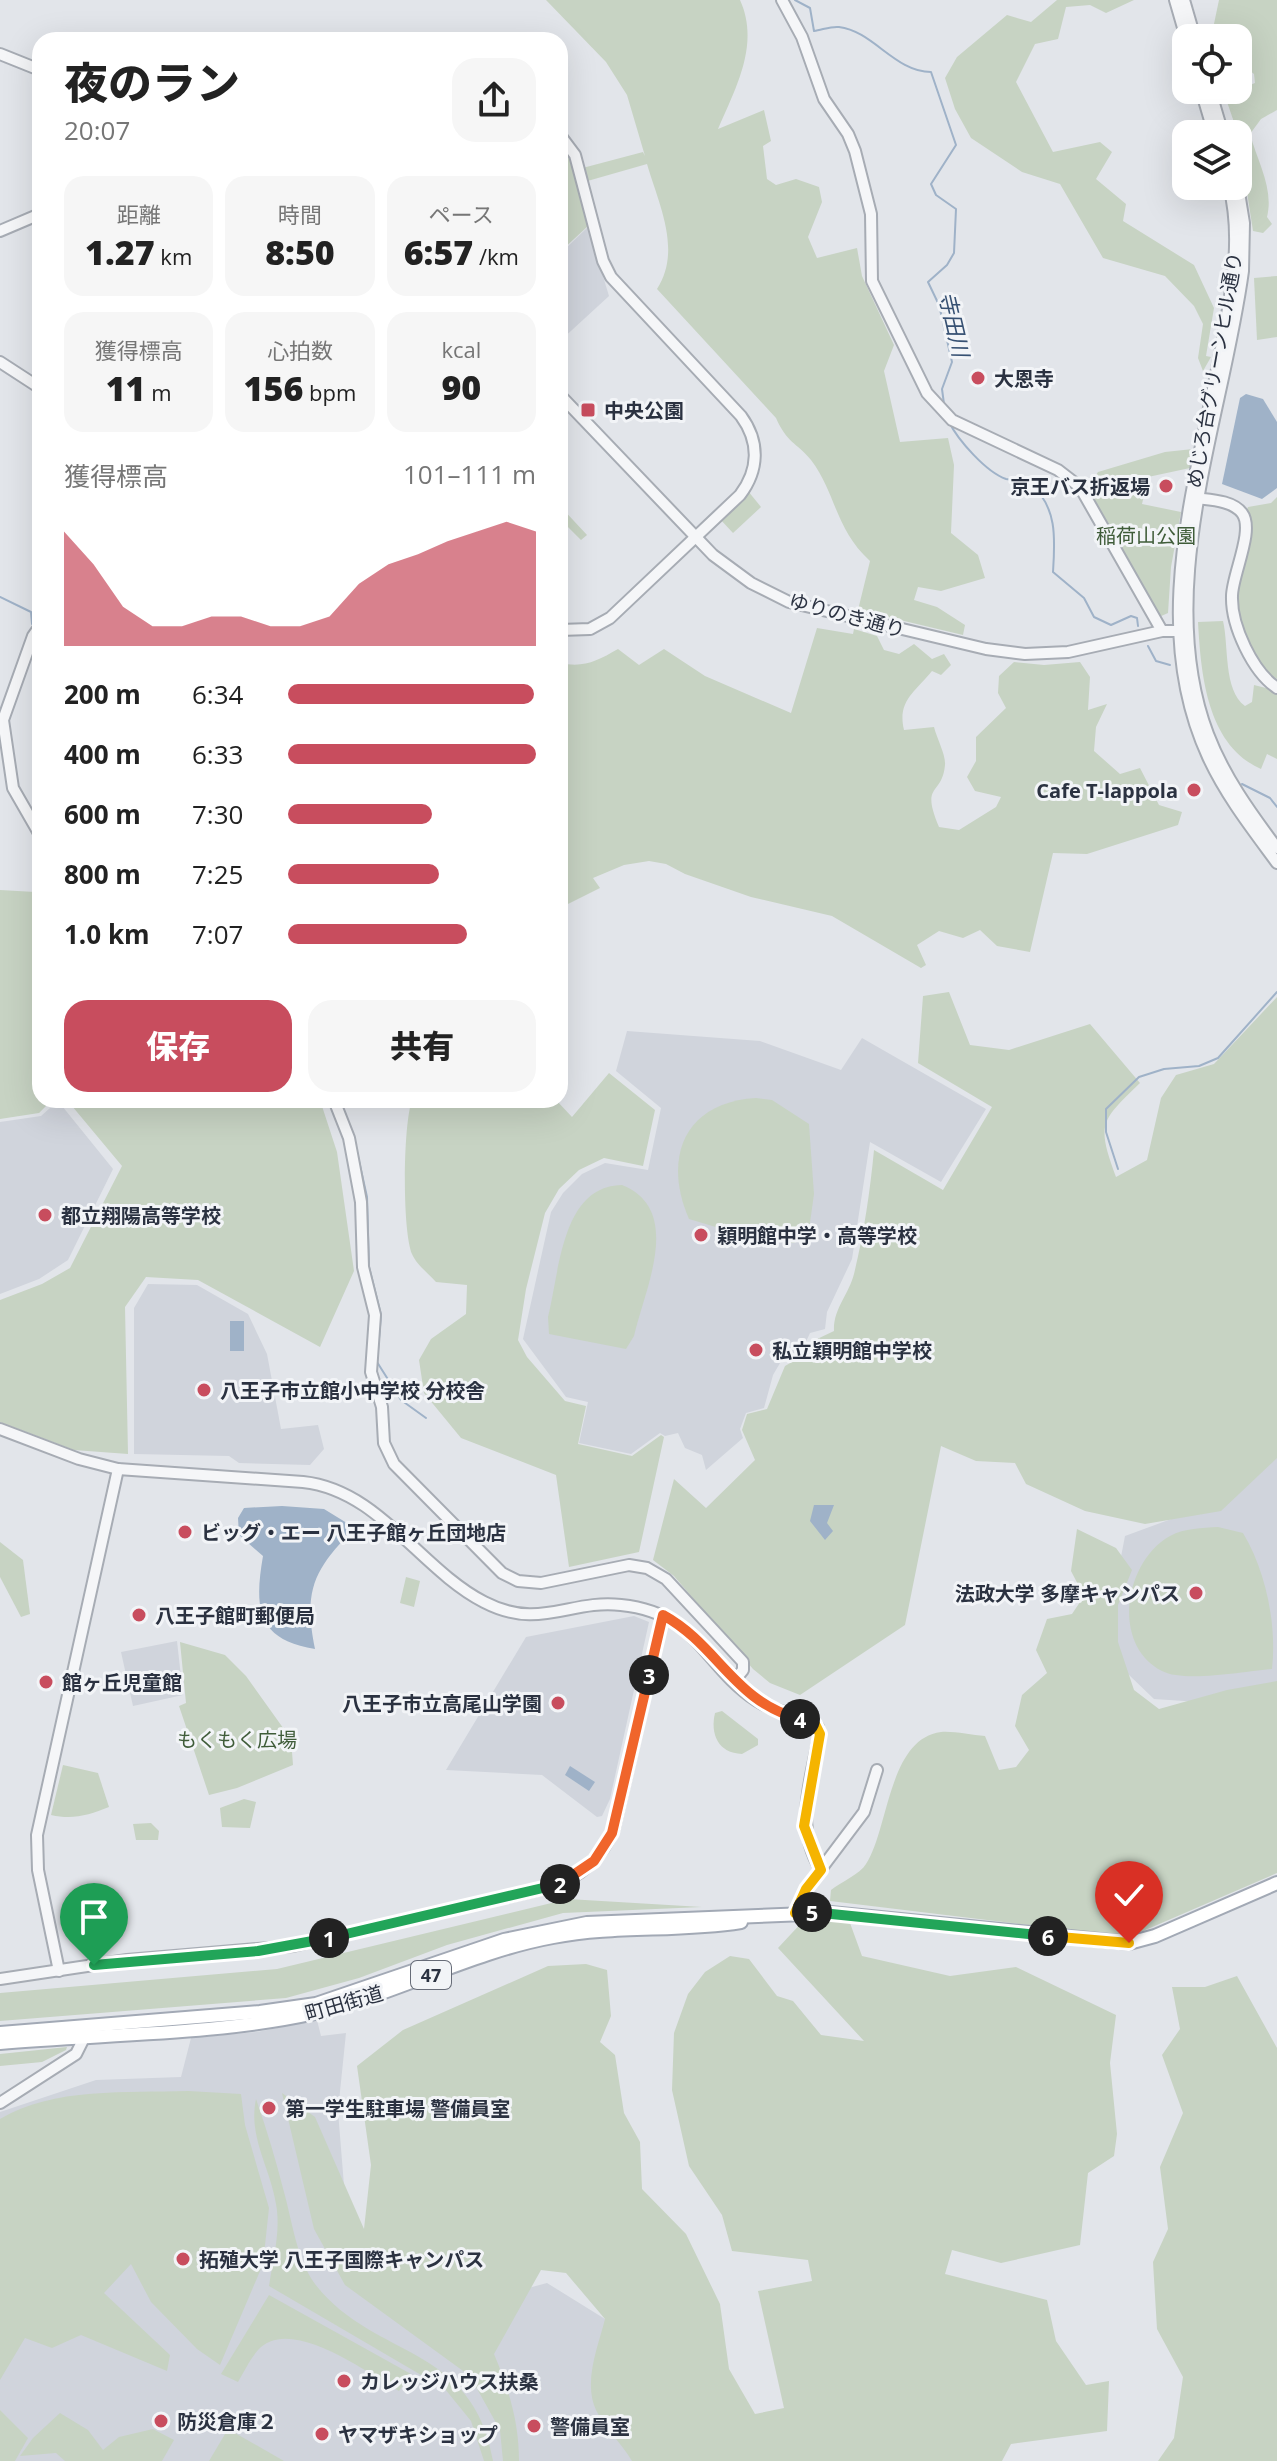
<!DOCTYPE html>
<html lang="ja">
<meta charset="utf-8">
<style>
body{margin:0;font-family:"Open Sans","Noto Sans JP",sans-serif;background:#f6f6f6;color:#222;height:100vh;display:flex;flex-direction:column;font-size:30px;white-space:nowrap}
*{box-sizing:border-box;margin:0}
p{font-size:26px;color:#767676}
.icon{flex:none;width:44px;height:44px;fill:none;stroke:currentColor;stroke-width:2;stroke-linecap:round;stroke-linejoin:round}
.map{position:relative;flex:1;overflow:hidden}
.drawer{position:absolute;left:32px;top:32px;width:536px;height:1076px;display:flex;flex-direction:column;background:#fff;border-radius:24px;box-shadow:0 8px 32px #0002}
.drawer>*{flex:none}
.buttons{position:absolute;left:1172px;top:24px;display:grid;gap:16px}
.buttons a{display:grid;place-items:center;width:80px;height:80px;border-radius:16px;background:#fff;box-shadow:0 8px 32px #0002;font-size:40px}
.pin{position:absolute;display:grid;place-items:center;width:68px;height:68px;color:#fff;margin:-82px -34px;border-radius:50% 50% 50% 0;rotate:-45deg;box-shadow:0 0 8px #0007}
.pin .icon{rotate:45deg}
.km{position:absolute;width:40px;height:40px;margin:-20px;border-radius:50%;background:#222;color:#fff;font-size:22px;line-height:40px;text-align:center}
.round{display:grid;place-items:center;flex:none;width:84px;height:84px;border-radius:24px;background:#f6f6f6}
.headline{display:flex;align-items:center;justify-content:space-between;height:136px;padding:0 32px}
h1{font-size:44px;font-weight:800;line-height:60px}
.stats{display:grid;grid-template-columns:repeat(3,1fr);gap:12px;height:136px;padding:8px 32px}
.stats div{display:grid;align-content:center;border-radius:20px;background:#f6f6f6;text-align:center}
.stats b{font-size:34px;font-weight:800}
.stats small{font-size:22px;font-weight:400}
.stats p{font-size:22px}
.chart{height:224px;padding:16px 32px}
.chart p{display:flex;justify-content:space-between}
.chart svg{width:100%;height:144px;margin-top:8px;fill:#c84d5e;opacity:.7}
.primary-button{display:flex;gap:16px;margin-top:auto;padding:16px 32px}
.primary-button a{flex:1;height:92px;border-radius:24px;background:#c84d5e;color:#fff;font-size:32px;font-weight:800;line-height:92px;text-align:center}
.primary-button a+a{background:#f6f6f6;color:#222}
ul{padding:0 32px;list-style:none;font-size:26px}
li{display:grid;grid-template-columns:128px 96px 1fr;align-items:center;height:60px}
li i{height:20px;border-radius:10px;background:#c84d5e}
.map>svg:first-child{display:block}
.built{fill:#d0d4dc}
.green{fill:#c7d3c3}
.water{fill:#9fb2c8}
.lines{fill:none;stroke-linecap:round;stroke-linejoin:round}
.stream{stroke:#9fb2c8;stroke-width:2}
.tertiary-casing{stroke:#a7acb4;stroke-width:14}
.primary-casing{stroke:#a2a9b5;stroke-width:16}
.tertiary{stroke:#f5f6f8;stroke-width:10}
.primary{stroke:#fff;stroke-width:12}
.split-1-casing{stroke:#fff;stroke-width:16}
.split-2-casing{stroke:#fff;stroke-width:16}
.split-3-casing{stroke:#fff;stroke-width:16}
.split-4-casing{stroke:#fff;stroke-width:16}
.split-5-casing{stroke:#fff;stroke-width:16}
.split-6-casing{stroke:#fff;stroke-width:16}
.split-7-casing{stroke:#fff;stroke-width:16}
.split-1{stroke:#22a559;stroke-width:10}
.split-2{stroke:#22a559;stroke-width:10}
.split-3{stroke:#f0652b;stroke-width:10}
.split-4{stroke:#f0652b;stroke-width:10}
.split-5{stroke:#f5b400;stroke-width:10}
.split-6{stroke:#22a559;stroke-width:10}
.split-7{stroke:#f5b400;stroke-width:10}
.poi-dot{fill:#c84d5e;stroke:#f2f4f7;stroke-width:3}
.labels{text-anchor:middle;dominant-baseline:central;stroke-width:6;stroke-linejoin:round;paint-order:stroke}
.shield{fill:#f2f4f7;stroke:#676c78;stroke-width:2}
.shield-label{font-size:18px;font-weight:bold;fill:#2b3241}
.street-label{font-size:20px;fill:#2b3241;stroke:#f2f4f7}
.poi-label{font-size:20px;font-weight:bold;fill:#2b3241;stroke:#f2f4f7;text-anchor:start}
.park-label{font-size:20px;fill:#3f5c39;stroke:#f2f4f7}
.water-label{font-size:22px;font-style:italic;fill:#375173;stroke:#f2f4f7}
</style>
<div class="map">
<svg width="1277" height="2461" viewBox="0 0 1277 2461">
<rect width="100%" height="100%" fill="#e2e5ea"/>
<g class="built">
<polygon points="588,227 609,296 560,341 560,254"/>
<polygon points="627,1031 760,1041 841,1070 862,1038 986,1109 941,1182 870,1142 852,1259 827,1312 825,1329 810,1333 803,1348 783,1358 773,1375 764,1408 746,1413 740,1429 743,1438 706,1470 702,1455 685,1448 678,1433 665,1436 660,1433 631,1454 579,1443 588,1402 566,1397 523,1339 551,1212 563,1193 582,1174 605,1163 648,1170 661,1108 616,1071"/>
<polygon points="58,1101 113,1169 68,1260 39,1279 0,1294 0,1122 41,1116"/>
<polygon points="148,1284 197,1285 248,1314 267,1354 281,1429 318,1425 324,1449 310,1465 239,1463 229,1456 134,1454 134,1308"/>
<polygon points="1277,1442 1277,1707 1154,1699 1103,1650 1125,1536 1223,1500"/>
<polygon points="634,1616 649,1622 610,1799 602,1816 597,1817 542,1775 446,1770 526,1637"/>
<polygon points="177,1641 183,1695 133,1706 121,1652"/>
<polygon points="317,2020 321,2036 346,2033 338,2111 348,2235 453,2308 547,2283 626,2332 652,2461 0,2461 0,2112 96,2080 181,2077 191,2038 257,2032"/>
</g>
<g class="green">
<path d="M546,0h194c20,44 -4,87 -22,129l46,-19 7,31 -8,5 4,33 9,6 20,-6 23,8 3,15 -14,35 9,21 40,-10 5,28 32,69 -10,26 16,71 48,-4 6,27 -3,68 27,22 7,23 -44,13 -23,-4 -4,13 23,7 28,18 -2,10 -105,-25 12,-49c-35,-32 -34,-68 -59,-101 -15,-18 -24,-17 -35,-42l-119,-129c25,-39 2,-84 -10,-125l-70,20 11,42 -28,26v-111l15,29 68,-18 2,4 -18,-61 -21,-33z"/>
<polygon points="1057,0 1134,0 1106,13 1090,5 1066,7 1058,39 1035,44 1016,82 1053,152 1100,142 1112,152 1096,179 1126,204 1123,221 1194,265 1214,308 1206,356 1211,357 1203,371 1198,358 1203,324 1194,306 1165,276 1103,258 1060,184 1022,172 971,138 955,109 945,78 957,57 1007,15 1031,22"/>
<path d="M1219,0h58v110l-16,9 -11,15c8,29 24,55 17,83l5,7 -9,9 -10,-2 -15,-97 -15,-44h14l18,-7 -1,-9 -16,-13v-23h-27z"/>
<polygon points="1277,276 1277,337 1257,340 1254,278"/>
<polygon points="1193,449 1190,468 1148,477 1142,504 1181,512 1171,567 1168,613 1159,617 1094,498 1092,481 1098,472 1165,452"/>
<polygon points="748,491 761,507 733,533 720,519"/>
<path d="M1277,497v182c-14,-9 -19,-19 -26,-34 -25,-53 -13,-78 -5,-133l2,-5 23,-4z"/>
<polygon points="560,506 587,535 581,540 566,525 560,526"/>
<path d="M1223,621c6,24 0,69 22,85l7,-4 2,-17 20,5 3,-6v75l-10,-5 -6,15c-54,-24 -60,-94 -63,-147z"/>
<path d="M817,628l36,6 1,-5 23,7 7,14 15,4 15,-10 18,15 12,-5 7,11 -10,10 -9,-4c-17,21 -35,30 -28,59l30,-3c3,12 12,28 11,38 -3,32 -25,17 -6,62l20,3 37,-23 5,-10 -26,-6 -8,-14 9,-16v-24l30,-29 -8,-15 1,-17 15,-14 30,3 36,-3 10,15 -2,33 19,-6 -11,23 -2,24 26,23 20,-6 19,37 23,7 -4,13 -91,29 -34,-1 -23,99 -33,-6 -17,-16 -17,8 -24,-7 -22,14 9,20 -5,3 -89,-52 -81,-19 -66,-23 -19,-10 -17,-3 -25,4 -31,13 7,10 -40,20v-245c24,5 37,-2 58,-14l21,16 25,-16 41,27 86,37z"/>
<polygon points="0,890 35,892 40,901 40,1100 52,1100 39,1113 0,1119"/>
<path d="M949,992l21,53 39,5 81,-26 50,59c-39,38 -44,40 -24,94l31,-17 14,-62 15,-23 38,-11 63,-67v461l-56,53 -76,13 -60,-13 -59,-27 -11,-21 -39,-2 -35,-15 -36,179 -105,70 -30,-12 -17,-14 -79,-93 -21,-16 21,-81 32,29 49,-48 -13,-30 5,-16 20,-5 18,-43 19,-11 11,-15 19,-9c-1,-22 15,-37 20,-57 10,-41 16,-82 20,-124l69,40 49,-83 -74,-44 5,-67z"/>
<path d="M609,1073l46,37 -12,56 -39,-8 -25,12 -20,19 -14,24 -19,76 -8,51 9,17 38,44 21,5 -8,38 54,12 29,-21 3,2 -25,115 -70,15 -13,-92 -95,-37 -37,-45 -5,-33 12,-21 35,-25 1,-29 -31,-3c-7,-8 -20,-18 -24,-28 -10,-24 -9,-129 0,-154h144l16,17z"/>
<path d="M756,1098l16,2 37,24 5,70 -5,36 -15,13 -35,-3 -70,-21c-27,-62 -4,-117 67,-121z"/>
<polygon points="67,1100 320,1100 337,1152 354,1271 320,1347 198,1280 146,1277 125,1307 128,1454 74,1450 0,1422 0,1300 42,1284 70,1268 122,1166"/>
<path d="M622,1185c62,25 23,103 12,151l-8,13 -77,-15 -1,-17c12,-48 14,-131 74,-132z"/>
<path d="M1218,1527l25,6c23,38 34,92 29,136 -27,2 -87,14 -110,2 -52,-27 -37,-110 8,-135 15,-8 32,-8 48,-9z"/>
<path d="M1077,1529l39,19 16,22 -14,35v37l16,48 25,19 68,-19 50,-9v192l-134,58 -33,4 -280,-34 1,-11c10,-8 29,-16 35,-26 23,-35 22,-125 75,-132 13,-1 30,3 44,4l14,34 17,-3 13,-17 -14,-24 7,-31 25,-22 -11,-23 11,-31 25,-5 12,-18 -13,-25z"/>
<polygon points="0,1542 23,1560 30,1614 21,1617 0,1577"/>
<polygon points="406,1577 420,1581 414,1607 400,1603"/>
<polygon points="180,1642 225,1655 246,1676 291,1739 293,1765 237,1788 209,1795 179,1706 186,1703"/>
<path d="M722,1711l36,28v6l-16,9c-24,-1 -32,-20 -27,-41z"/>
<path d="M63,1765l35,8 11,34c-20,8 -36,13 -58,8z"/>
<polygon points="244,1799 256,1802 250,1828 222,1827 220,1808"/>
<polygon points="151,1823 159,1831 158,1840 136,1840 133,1824"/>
<polygon points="568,1899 702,1907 563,1913 447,1945 359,1978 286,1998 0,2021 0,1993 277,1969"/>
<path d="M805,1919l45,4 12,33 88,20 66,-9 100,48 -6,48 7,71 -3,22 -26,17 -8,72 -79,18 -49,-13 -7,24 102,26 9,41 30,44 23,-4 -2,50 -96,13 -9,17h-370c-10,-17 -29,-35 -36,-51 -13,-28 2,-63 9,-91l-39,-46 -25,-3 -47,84c15,36 25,68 25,107h-16l-3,-31 -30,-54 -125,-91 -31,-56 -32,-136 33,24 49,112 7,-64 -14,-99 46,-36 145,-64 38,-2 21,6 4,46 -11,26 15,13 9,58 16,29 2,47 44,45 34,70 9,65 26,45 29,-6 -26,-117 54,-10 -4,-21 -76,-9 -10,-36 -33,-49 -17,-76 2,-57 14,-39 17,-22 25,-16 19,3 28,37 16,5 28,34 43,6 -86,-93z"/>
<polygon points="1237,1976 1277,2048 1277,2461 1158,2461 1174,2438 1183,2377 1157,2329 1153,2262 1168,2229 1160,2167 1183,2113 1162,2055 1180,2029 1172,1987 1205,1987"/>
<polygon points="67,2047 66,2050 42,2062 0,2066 0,2054"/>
<path d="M188,2091l53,3 4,31 24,83 -6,56 -43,101 -23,-16 -46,-47 -20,-38 -27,29 66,62 -3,16 -86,-36 -29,13 -27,-10 -25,42v-261c53,-32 128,-26 188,-28z"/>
<path d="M256,2099c11,31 20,62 28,93 8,29 13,68 31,92 59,76 158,59 178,177h-9l-13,-40 -26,-32 -176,-103c4,-27 12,-55 7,-82 -6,-37 -28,-67 -20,-105z"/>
<path d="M269,2295l142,79 -12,17c-30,-17 -109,-77 -141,-41 -8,9 -14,22 -20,32l-17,-8z"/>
<polygon points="0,2410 28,2438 15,2461 0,2461"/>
<polygon points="60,2413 88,2430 103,2450 119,2437 153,2429 174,2440 162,2461 65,2461 56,2453 20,2456 33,2438"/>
<polygon points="228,2429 284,2461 209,2461"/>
</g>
<g class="water">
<polygon points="1246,394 1263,399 1277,422 1277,488 1262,499 1222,484 1240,398"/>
<rect x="230" y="1321" width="14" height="30"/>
<polygon points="814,1505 834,1505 827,1523 833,1531 825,1540 810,1521"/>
<path d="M282,1506l42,3 31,19c-41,41 -52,62 -40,121 -58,-9 -61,-41 -52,-93l-24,-21 -1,-17 6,-10z"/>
<polygon points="570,1766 595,1782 589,1791 565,1775"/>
</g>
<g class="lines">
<g class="stream">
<path d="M795,0l15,8 4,23c8,-1 17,-5 25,-4 34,4 56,45 92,45l25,73 -25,39 5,11 20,14 -2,44 -7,12 -19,17 11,23 13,57 -10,27 2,15"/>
<path d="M949,422c9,18 37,50 57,57 8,2 17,-1 24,5 28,22 25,57 23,88l31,26 10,19 17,8 20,-9 6,2 1,8"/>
<polyline points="0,597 31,612 32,624"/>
<polyline points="1148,646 1156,661 1170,665"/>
<polyline points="36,665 40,672"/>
<polyline points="1242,784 1270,798 1277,807"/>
<polyline points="341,1104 355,1140"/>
<polyline points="357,1152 367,1197 369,1267 381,1315 377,1362 401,1400 426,1418"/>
<polyline points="1118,1169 1106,1132 1106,1109 1139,1077 1164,1069 1199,1066 1218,1058 1277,992"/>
</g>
<defs>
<g id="tertiary">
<polyline points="782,0 802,37 824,99 848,134 855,151 871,214 872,281 927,393 952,420 1058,470 1080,487 1162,631"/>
<polyline points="1175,0 1186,38"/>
<polyline points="1184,0 1195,38"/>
<polyline points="0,54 40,70"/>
<polyline points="1201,90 1214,134"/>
<polyline points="1210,90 1223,134"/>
<path d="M560,135l15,20 28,106 8,16 130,139c19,26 18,54 -1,79l-130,123 -20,11 -30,1"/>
<path d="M1229,186c14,56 1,112 -9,168 -25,132 -72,273 -12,403 18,39 44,72 69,106"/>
<path d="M1238,186l6,37 -1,48c-20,148 -90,318 -35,463 16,42 42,78 69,114"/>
<polyline points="0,231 40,214"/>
<polyline points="0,362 40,388"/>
<polyline points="560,395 713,555 751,583 789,602 986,649 1025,654 1068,652 1162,631 1186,631"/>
<path d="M1195,498c15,2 37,2 47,15 13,17 -10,62 -10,83 -1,30 21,76 45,92"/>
<polyline points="40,626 33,636 3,720 13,788 40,835"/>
<polyline points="334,1100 349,1138 361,1202 363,1267 375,1315 371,1372 382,1407 384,1443 394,1464 502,1573 518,1581 541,1583 629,1565 647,1568 666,1579 743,1662 743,1670 734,1681"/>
<path d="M0,1429l79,30 39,10 185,13c76,8 117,87 181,120 56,29 86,-3 137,3 78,8 82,61 136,96 18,12 46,12 61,26l1,10c-9,47 -25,89 2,133"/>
<polyline points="795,1913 806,1889 864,1812 877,1770"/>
<polyline points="59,1971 38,1870 37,1835 118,1469"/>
<path d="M0,1979l127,-19 166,-14 257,-59c30,-9 53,-30 64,-59l49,-213"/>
<polyline points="0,2103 76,2054 87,2032"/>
</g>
<g id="primary">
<polyline points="0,2033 260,2012 316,2004 504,1940 587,1923 831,1913 1129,1943 1155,1936 1277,1883"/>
<path d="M0,2043c101,-9 217,-8 315,-30 81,-19 156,-61 238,-76 62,-12 126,-5 188,-15"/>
</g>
</defs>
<use href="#tertiary" class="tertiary-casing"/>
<use href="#primary" class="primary-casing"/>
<use href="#tertiary" class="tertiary"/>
<use href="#primary" class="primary"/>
</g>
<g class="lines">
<defs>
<polyline id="split-1" points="94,1965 258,1951 329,1938"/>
<polyline id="split-2" points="329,1938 560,1884"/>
<polyline id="split-3" points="560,1884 594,1861 612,1833 649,1675"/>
<path id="split-4" d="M649,1675l14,-60c55,30 71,87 137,104"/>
<polyline id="split-5" points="800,1719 815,1724 820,1734 804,1826 821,1870 806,1889 795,1913 812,1912"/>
<polyline id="split-6" points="812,1912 1048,1936"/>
<polyline id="split-7" points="1048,1936 1129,1943"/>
</defs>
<use href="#split-1" class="split-1-casing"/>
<use href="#split-2" class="split-2-casing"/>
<use href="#split-3" class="split-3-casing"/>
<use href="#split-4" class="split-4-casing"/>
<use href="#split-5" class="split-5-casing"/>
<use href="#split-6" class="split-6-casing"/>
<use href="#split-7" class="split-7-casing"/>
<use href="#split-1" class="split-1"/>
<use href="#split-2" class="split-2"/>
<use href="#split-3" class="split-3"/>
<use href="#split-4" class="split-4"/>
<use href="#split-5" class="split-5"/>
<use href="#split-6" class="split-6"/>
<use href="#split-7" class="split-7"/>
</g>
<g class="poi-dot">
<circle cx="978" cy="378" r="8"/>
<rect x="580" y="402" width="16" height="16" rx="4"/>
<circle cx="1166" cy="486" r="8"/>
<circle cx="1194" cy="790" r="8"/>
<circle cx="45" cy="1215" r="8"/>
<circle cx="701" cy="1235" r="8"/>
<circle cx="756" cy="1350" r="8"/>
<circle cx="204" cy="1390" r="8"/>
<circle cx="185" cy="1532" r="8"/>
<circle cx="1196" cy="1593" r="8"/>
<circle cx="139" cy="1615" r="8"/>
<circle cx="46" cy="1682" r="8"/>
<circle cx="558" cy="1703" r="8"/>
<circle cx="269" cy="2108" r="8"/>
<circle cx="183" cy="2259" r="8"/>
<circle cx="344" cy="2381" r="8"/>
<circle cx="161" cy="2421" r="8"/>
<circle cx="534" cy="2426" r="8"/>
<circle cx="322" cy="2434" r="8"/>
</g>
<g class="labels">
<rect class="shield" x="411" y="1961" width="40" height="28" rx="6"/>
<g class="shield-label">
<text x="431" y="1975">47</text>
</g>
<g class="street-label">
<text transform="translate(1214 370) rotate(-80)">めじろ台グリーンヒル通り</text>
<text transform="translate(847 615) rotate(15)">ゆりのき通り</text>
<text transform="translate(344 2003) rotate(-16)">町田街道</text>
</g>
<g class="poi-label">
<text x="994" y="378">大恩寺</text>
<text x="604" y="410">中央公園</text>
<text x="1150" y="486" text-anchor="end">京王バス折返場</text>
<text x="1178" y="790" text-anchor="end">Cafe T-lappola</text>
<text x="61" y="1215">都立翔陽高等学校</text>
<text x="717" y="1235">穎明館中学・高等学校</text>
<text x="772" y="1350">私立穎明館中学校</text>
<text x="220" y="1390">八王子市立館小中学校 分校舎</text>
<text x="201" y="1532">ビッグ・エー 八王子館ヶ丘団地店</text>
<text x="1180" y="1593" text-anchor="end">法政大学 多摩キャンパス</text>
<text x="155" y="1615">八王子館町郵便局</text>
<text x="62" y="1682">館ヶ丘児童館</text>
<text x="542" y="1703" text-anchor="end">八王子市立高尾山学園</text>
<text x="285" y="2108">第一学生駐車場 警備員室</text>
<text x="199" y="2259">拓殖大学 八王子国際キャンパス</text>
<text x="360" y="2381">カレッジハウス扶桑</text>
<text x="177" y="2421">防災倉庫２</text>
<text x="550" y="2426">警備員室</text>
<text x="338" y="2434">ヤマザキショップ</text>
</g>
<g class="park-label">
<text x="1146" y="535">稲荷山公園</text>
<text x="237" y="1739">もくもく広場</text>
</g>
<g class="water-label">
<text transform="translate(955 324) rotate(77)">寺田川</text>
</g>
</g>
</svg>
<div class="buttons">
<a><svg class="icon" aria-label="locate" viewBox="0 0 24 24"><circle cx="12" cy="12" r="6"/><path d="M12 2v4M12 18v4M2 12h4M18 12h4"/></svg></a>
<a><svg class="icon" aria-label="layers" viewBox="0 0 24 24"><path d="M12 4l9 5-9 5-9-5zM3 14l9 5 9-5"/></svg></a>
</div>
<div class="pin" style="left:94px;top:1965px;background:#1e9e55"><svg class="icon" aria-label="arrive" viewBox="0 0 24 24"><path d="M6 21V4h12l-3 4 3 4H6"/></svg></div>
<div class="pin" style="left:1129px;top:1943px;background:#d93025"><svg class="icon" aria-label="check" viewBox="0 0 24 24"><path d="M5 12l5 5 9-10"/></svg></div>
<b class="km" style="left:329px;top:1938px">1</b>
<b class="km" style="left:560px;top:1884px">2</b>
<b class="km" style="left:649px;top:1675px">3</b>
<b class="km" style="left:800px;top:1719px">4</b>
<b class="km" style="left:812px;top:1912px">5</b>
<b class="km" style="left:1048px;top:1936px">6</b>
<section class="drawer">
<div class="headline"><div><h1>夜のラン</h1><p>20:07</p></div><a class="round"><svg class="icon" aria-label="share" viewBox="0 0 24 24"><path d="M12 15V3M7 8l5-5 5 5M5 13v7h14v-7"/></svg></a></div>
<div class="stats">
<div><p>距離</p><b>1.27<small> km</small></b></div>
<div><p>時間</p><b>8:50</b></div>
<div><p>ペース</p><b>6:57<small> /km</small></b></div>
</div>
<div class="stats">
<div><p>獲得標高</p><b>11<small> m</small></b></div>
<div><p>心拍数</p><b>156<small> bpm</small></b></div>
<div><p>kcal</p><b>90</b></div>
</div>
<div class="chart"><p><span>獲得標高</span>101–111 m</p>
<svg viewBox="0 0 160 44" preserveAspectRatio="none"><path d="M0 44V9L10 19L20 32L30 38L40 38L50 35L60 35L70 38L80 38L90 35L100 25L110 19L120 16L130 12L140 9L150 6L160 9V44z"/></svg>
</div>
<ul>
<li><b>200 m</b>6:34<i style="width:99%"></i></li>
<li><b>400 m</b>6:33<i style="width:100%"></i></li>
<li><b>600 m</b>7:30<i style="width:58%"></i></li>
<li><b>800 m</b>7:25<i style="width:61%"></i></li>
<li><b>1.0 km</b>7:07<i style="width:72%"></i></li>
</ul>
<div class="primary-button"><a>保存</a><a>共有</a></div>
</section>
</div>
